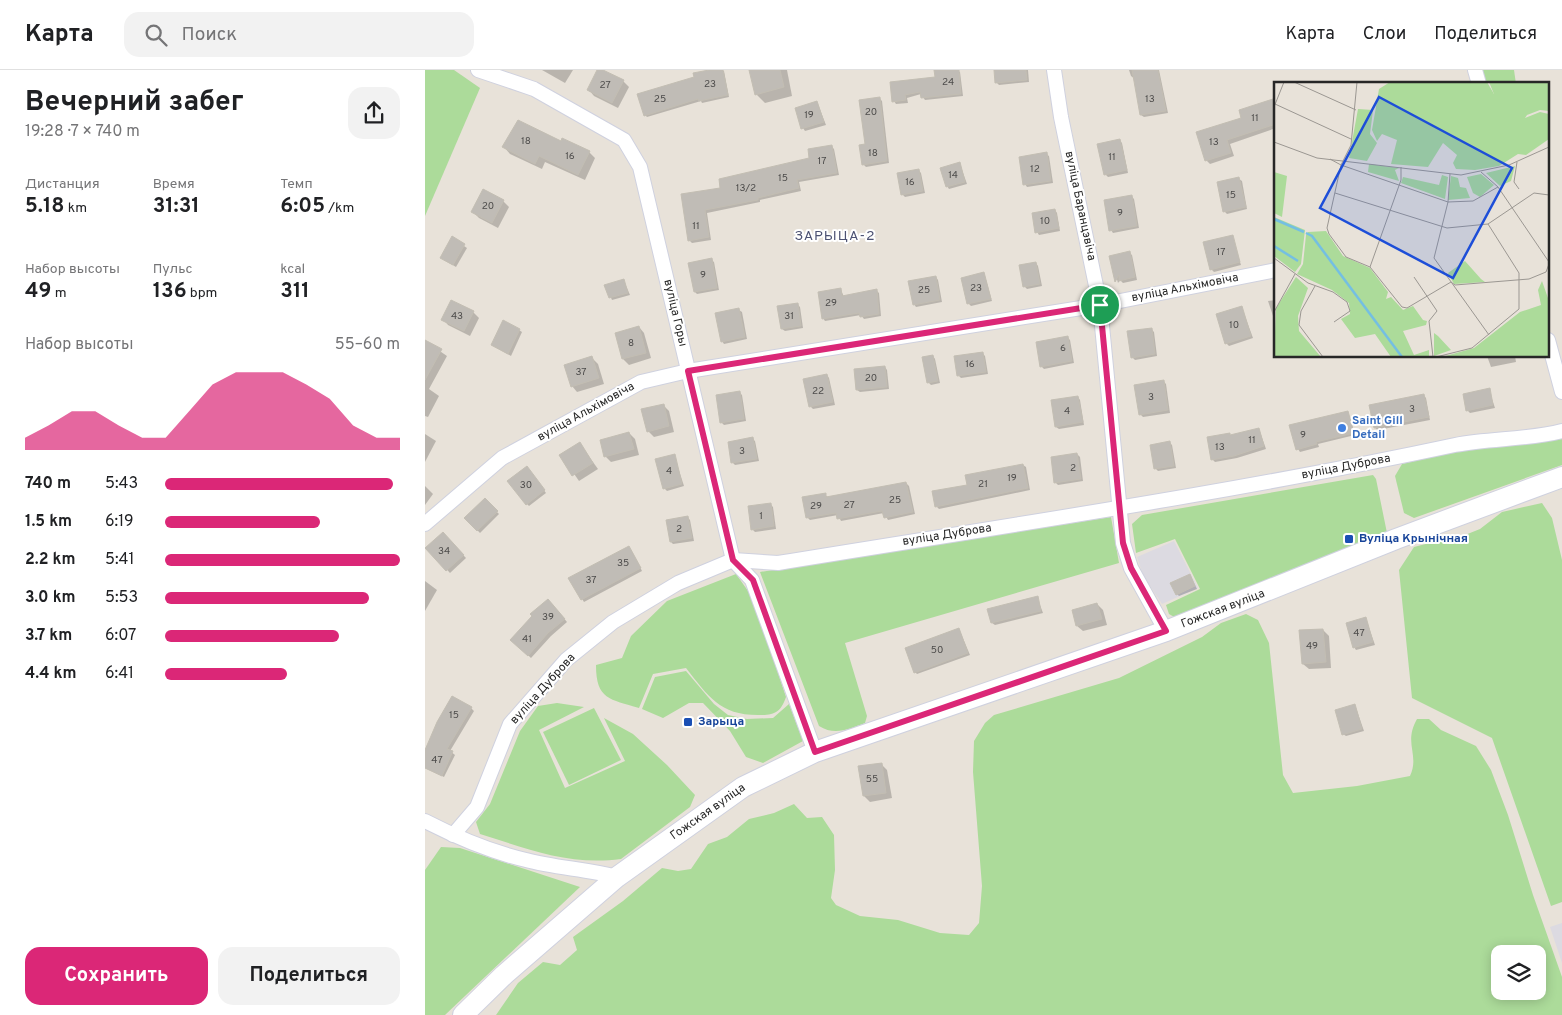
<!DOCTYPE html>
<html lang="ru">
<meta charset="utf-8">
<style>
body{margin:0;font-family:Overpass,sans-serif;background:#f2f2f2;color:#202124;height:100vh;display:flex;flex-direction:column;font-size:19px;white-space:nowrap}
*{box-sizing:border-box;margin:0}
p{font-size:16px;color:#757577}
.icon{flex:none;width:28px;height:28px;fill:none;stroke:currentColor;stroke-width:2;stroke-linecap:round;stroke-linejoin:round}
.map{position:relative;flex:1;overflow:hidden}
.details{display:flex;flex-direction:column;background:#fff;width:425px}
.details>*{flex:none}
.controls{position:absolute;left:1066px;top:875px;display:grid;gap:10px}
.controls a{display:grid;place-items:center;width:55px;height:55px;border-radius:10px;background:#fff;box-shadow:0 2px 12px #0003;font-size:25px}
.pin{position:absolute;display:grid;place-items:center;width:42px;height:42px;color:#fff;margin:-21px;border:2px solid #fff;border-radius:50%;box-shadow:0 1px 5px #0007}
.round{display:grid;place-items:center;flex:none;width:52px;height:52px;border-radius:15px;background:#f2f2f2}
.headline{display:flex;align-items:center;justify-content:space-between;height:85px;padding:0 25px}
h1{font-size:28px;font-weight:700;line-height:38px}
.metrics{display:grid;grid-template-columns:repeat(3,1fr);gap:8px;height:85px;padding:5px 25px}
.metrics div{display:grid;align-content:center}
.metrics b{font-size:21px;font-weight:700}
.metrics small{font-size:14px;font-weight:400}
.metrics p{font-size:14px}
.chart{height:140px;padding:10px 25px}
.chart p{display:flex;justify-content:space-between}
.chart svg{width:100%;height:90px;margin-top:5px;fill:#db2777;opacity:.7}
.action{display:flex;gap:10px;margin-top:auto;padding:10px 25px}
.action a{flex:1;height:58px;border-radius:15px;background:#db2777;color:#fff;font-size:20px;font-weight:700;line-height:58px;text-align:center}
.action a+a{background:#f2f2f2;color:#202124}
ul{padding:0 25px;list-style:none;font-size:16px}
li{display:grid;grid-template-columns:80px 60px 1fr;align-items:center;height:38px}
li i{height:12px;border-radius:6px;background:#db2777}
header{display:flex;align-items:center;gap:30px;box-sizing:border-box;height:70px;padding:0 25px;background:#fff;border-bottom:1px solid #e0e0e0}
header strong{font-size:24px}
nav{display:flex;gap:28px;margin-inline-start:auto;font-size:18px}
.search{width:350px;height:45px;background:#f2f2f2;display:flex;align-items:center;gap:12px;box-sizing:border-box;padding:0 18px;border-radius:15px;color:#757577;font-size:19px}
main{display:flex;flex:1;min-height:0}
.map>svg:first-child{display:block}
.industrial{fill:#dcdae1}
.green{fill:#acdb9a;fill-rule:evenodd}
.shadow{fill:#0003}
.building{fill:#c0bcb6;stroke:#c3beb3}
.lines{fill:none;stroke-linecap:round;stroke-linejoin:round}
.street-casing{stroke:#cfd1df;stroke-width:16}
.secondary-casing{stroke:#cfd1df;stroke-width:22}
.street{stroke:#fff;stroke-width:14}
.secondary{stroke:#fff;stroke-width:20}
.route-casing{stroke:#fff;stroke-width:10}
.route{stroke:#db2777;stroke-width:6}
.shop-dot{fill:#3f7fe0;stroke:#fff;stroke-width:2}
.transit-dot{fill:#1a4fb4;stroke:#fff;stroke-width:2}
.labels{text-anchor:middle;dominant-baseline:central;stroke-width:4;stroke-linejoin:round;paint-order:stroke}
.number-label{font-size:10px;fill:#4d4c4b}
.street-label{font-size:12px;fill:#272727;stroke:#fff}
.shop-label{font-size:12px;font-weight:bold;fill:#366cbe;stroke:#fff;text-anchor:start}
.transit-label{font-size:12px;font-weight:bold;fill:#164399;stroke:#fff;text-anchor:start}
.neighbourhood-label{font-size:14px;letter-spacing:1px;fill:#4c5172;stroke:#fff}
.inset-river{fill:none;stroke:#74bfe2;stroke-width:2.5}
.inset-road{fill:none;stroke:#9b9792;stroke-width:1}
.view{fill:#1d4ed8;fill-opacity:0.15;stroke:#1d4ed8;stroke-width:2.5}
.inset-edge{fill:none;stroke:#272727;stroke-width:2.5}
</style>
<header>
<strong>Карта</strong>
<div class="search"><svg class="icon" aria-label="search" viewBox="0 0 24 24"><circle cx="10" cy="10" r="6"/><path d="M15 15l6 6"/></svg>Поиск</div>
<nav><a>Карта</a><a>Слои</a><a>Поделиться</a></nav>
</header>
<main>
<section class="details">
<div class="headline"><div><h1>Вечерний забег</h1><p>19:28 · 7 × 740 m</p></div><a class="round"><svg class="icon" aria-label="share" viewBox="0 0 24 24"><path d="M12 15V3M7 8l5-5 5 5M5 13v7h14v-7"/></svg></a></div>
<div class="metrics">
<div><p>Дистанция</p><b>5.18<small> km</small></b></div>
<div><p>Время</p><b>31:31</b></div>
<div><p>Темп</p><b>6:05<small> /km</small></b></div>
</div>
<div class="metrics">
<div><p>Набор высоты</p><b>49<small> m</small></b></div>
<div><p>Пульс</p><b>136<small> bpm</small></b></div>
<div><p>kcal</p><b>311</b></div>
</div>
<div class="chart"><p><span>Набор высоты</span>55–60 m</p>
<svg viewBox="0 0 160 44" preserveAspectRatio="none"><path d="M0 44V38L10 32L20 25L30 25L40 32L50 38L60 38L70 25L80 12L90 6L100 6L110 6L120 12L130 19L140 32L150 38L160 38V44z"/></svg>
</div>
<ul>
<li><b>740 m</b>5:43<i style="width:97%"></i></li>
<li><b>1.5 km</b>6:19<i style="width:66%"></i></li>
<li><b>2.2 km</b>5:41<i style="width:100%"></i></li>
<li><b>3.0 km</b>5:53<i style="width:87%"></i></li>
<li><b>3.7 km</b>6:07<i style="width:74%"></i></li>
<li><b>4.4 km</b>6:41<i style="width:52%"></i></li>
</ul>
<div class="action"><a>Сохранить</a><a>Поделиться</a></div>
</section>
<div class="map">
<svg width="1137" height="945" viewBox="0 0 1137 945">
<rect width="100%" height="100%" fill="#e8e2d9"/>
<g class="industrial">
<polygon points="749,471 773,518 737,534 718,505 712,487"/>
<polygon points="1137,853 1137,893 1125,857"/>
</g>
<g class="green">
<polygon points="0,0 29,0 55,18 0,146"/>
<polygon points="1056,0 1089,0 1091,14 1060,14"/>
<polygon points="1137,369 1137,395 989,448 979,443 970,406 977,394 1036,380"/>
<polygon points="948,405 951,409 962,463 751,548 744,544 741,535 775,519 750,469 711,483 707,454 717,445"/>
<polygon points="1117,433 1127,448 1137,490 1137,832 1126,836 1067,668 987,628 974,500 989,477 1020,469 1030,469 1055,459 1077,442"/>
<path d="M686,447l8,46 -274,80 22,73 -2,7c-16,6 -30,13 -46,3l-59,-154z"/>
<path d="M311,504l17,24 33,99c-5,14 -10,18 -25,18 -41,1 -52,-18 -75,-47l-33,6 -14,34c-29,-9 -43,-8 -43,-43l26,-7 9,-22 36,-35z"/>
<path d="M821,544l12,6 11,23 14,132 10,18 64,-7 53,-10c10,-22 -7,-32 7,-57h12l12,11 35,16 15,24 17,45 25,80 29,82v38h-1066l22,-32 25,-21 17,3 17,-15 -4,-13 50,-36 39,-33 16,3 13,-2 17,-25 19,-7 22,-18 25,-6 20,-9 13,14 15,-1 12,18 1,35 -4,28 5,7 24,11 38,4 42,13 29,2 10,-12 3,-37 -9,-114 1,-31 11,-18 9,-8 125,-37 83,-41 19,-14zM1075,884h37v37h-37z"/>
<polygon points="261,601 289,634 303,645 322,649 348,648 364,634 378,671 338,693 321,687 305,661 278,633 264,633 238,648 217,639 230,607"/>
<path d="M132,633l27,4 -45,23 26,58 60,-27 -21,-43 29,16 34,31 28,30 -5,12 -69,52c-51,7 -93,-10 -141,-25l-4,-12 14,-18 30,-73 18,-25z"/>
<polygon points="169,638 196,690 144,715 118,662"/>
<polygon points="16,777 35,778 155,817 20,945 0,945 0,800"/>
</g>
<g class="shadow">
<polygon points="117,0 148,0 140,13"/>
<polygon points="173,0 198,11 204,17 193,38 169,26 164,20"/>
<polygon points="290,0 299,1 304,27 277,33 276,31 222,47 220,45 270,8"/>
<polygon points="325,0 362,0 367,26 340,33 331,24"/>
<polygon points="524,0 535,2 538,26 500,30 496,24 482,28 483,33 471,34 469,31 467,13 511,8"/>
<polygon points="570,0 603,0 604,12 574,15 571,12"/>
<polygon points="704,0 734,0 743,43 719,47 716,45 710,9 706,6"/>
<polygon points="1003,11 1006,14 995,14"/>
<polygon points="454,28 457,31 464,93 441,97 438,94 441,75"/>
<polygon points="851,29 851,58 805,74 809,86 785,94 781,90 818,49"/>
<polygon points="392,32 401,55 380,61 378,58"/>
<polygon points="695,71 697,73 703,103 683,107 680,104"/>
<polygon points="136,73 164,82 170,88 160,110 120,92 117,99 85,84 79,77"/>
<polygon points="406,76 409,79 414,105 374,112 376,121 335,130 335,132 282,143 286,170 267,173 264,170 257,125 297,119 386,89"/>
<polygon points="621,84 624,86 628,113 602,117 600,114"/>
<polygon points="535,94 542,114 524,119 522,116"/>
<polygon points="493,100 496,103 500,123 480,127 477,124"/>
<polygon points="814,109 817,111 822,139 802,144 799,141"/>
<polygon points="706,126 709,129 714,158 688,163 686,160"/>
<polygon points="78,131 84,137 73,158 54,148 48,142"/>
<polygon points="630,140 632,143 635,161 614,165 612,162"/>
<polygon points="807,166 816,195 789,202 786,199"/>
<polygon points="27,168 42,178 31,197 19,190"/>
<polygon points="704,183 707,185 712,210 698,213 695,210 693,213 686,187"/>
<polygon points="286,190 289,192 294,220 272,224 270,222 265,194"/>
<polygon points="611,193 613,196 617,216 602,219 599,216"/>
<polygon points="559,203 567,231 546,236 543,233"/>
<polygon points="511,207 513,210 517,232 491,237 489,234"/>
<polygon points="199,211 205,225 187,230 181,216"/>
<polygon points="416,220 419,227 451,220 454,223 456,246 439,249 436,245 400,251 398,248"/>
<polygon points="851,230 851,255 843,231"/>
<polygon points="372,234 375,237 378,258 360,261 357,259 354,237"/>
<polygon points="817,238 828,268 804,276 801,273"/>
<polygon points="314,240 317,242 322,269 299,274 297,271"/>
<polygon points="48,242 54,248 45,266 23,255 18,249"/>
<polygon points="214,257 219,263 226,288 204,295 198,289 191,263"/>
<polygon points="726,259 729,262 732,286 710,290 707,287"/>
<polygon points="94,260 97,262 86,286 67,275"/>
<polygon points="642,267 645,270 649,293 619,299 616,296"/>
<polygon points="0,271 22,286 4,319 14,326 3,347 0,346"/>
<polygon points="557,283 560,286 563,304 536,308 534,306"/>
<polygon points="508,286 510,289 515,313 506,315 503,312"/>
<polygon points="1062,286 1090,286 1091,292 1066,297"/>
<polygon points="167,288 173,294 179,314 152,322 147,316"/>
<polygon points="460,297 462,300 464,319 435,322 432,320"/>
<polygon points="402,305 404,308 410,335 388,339 386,337 380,310"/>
<polygon points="738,311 741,314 745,343 718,347 715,344"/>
<polygon points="1064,320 1070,338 1045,343 1042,340"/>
<polygon points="315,323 317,325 321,351 299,355 296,352"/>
<polygon points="999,326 1001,328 1005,350 953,360 950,358"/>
<polygon points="653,327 655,330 659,355 634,359 631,357"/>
<polygon points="238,335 244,341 249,362 229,367 223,361"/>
<polygon points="923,342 930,365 893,374 894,377 875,382 873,379"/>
<polygon points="834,359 841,379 812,388 790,392 787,389 806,367"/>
<polygon points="204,363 210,369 214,385 186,392 180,386"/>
<polygon points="0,364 11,371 0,392"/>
<polygon points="327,369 330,371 334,391 310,395 308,393 304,373"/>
<polygon points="745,373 747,375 751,398 733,401 730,398"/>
<polygon points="155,374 173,399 154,411 136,385"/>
<polygon points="652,384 655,387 658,411 633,415 630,412"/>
<polygon points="249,385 259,416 242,421 239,418"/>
<polygon points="598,395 601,397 605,420 514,439 512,437 509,422 544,416"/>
<polygon points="104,400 121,423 104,436 102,434"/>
<polygon points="481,413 484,416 490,444 463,450 459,443 416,451 413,445 385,450 382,447 400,425 403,427"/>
<polygon points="0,416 8,424 0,435"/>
<polygon points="60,430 74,444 55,463 41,448"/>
<polygon points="346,435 348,437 351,459 330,462 327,459"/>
<polygon points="263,448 265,450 269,471 248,474 246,472"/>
<polygon points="18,464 41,488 25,503 2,478"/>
<polygon points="206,480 217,501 159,532 145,509"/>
<polygon points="765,505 772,519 754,526 752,524"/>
<polygon points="0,511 12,520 0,541"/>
<polygon points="612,527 618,543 570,555 567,553 564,540"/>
<polygon points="126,533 142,552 126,566 106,588 87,570"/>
<polygon points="672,534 678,540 682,555 658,561 652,556"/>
<polygon points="941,549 950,575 931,580 929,577"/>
<polygon points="534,559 545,585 492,604 490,602"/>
<polygon points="898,560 904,566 906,598 884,599 878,594"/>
<polygon points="930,635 939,661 921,666 918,664"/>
<polygon points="46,638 49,641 25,681 30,685 19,707 0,698 0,682"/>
<polygon points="456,694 462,700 467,728 445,732 439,726 435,697"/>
</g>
<g class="building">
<polygon points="172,0 178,0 199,10 187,33 162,20"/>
<polygon points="284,0 298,0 303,25 274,31 273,29 219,46 212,24 269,7 268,3"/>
<polygon points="324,0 355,0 359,17 330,25"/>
<polygon points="509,0 534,0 536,24 496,28 495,22 480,25 481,30 467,32 465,12 510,7"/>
<polygon points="569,0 601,0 602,10 570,13"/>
<polygon points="707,0 733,0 741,41 715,45"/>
<polygon points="455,27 462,91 437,95 434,75 440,74 434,30"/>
<polygon points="851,28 851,54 802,70 806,83 780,91 771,62 816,48 814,40"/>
<polygon points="392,31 399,52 376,59 370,38"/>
<polygon points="93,50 136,71 137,68 165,81 153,105 114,86 110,94 77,77"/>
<polygon points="695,69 702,100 679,105 672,74"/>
<polygon points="407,75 412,103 372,110 374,118 333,128 333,130 280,140 284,167 263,171 256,124 295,118 294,109 384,88 383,79"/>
<polygon points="622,82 626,111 598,115 594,87"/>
<polygon points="535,92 540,112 521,117 515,98"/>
<polygon points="494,99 498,121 476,125 472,103"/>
<polygon points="814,107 821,137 798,142 792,112"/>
<polygon points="58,119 79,130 67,153 46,142"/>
<polygon points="707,125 712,156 684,161 679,130"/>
<polygon points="630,139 634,158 610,163 607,143"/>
<polygon points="808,165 815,192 785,200 778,172"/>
<polygon points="27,166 40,174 28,195 15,188"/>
<polygon points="705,181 710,207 694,211 694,205 690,212 684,186"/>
<polygon points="287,188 292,218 269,222 263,193"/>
<polygon points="611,192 615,214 598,217 594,195"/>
<polygon points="559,202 566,229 542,234 536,208"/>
<polygon points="511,206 515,230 488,235 483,211"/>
<polygon points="199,209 203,223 184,228 179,215"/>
<polygon points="416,218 417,226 452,219 454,244 435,247 434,243 397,249 393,222"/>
<polygon points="26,230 49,241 39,261 16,250"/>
<polygon points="373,233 376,256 356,259 352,236"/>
<polygon points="817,236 826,266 800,274 791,244"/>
<polygon points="314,238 320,267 296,272 290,243"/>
<polygon points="78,250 95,259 83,284 66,275"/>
<polygon points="214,256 221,283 197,289 190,263"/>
<polygon points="727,258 730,284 706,288 702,261"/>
<polygon points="643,266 647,291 615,297 611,272"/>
<polygon points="0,270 17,279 0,310"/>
<polygon points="558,282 561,302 532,306 529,286"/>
<polygon points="508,285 513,311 502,313 497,287"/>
<polygon points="167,286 174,308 146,317 139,295"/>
<polygon points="460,296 462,317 431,320 429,299"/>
<polygon points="402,304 408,332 384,337 378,309"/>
<polygon points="739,310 743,340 714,345 709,315"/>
<polygon points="1065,318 1068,335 1041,341 1038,324"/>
<polygon points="315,321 319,349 295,353 291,325"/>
<polygon points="999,324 1004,347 949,358 944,335"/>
<polygon points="653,326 658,352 630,357 626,330"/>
<polygon points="239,334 244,356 222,362 216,339"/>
<polygon points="923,341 929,363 891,372 892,374 871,380 864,355"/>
<polygon points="834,358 839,376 809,386 786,390 782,367 805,363 805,365"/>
<polygon points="204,362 209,379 179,387 175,370"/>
<polygon points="328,367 332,389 306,393 303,372"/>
<polygon points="745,371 749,396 729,399 725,375"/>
<polygon points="155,372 168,393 147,406 134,385"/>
<polygon points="652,383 656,409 629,413 626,387"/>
<polygon points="250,384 257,414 238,419 230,389"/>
<polygon points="598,394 603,418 510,437 507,421 542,415 540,405"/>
<polygon points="102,396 120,420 101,435 82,411"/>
<polygon points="481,412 488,442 459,448 457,441 412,449 411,443 381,448 377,427 401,423 401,427"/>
<polygon points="60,428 73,441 52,461 39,448"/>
<polygon points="346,433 349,456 326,460 323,436"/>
<polygon points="263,446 267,468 245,472 241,450"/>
<polygon points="18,462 39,485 21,501 0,478"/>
<polygon points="204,476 216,498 156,530 143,508"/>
<polygon points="765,504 770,516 751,525 745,513"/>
<polygon points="613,526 616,541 566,553 562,539"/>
<polygon points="123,529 140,549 123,563 103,586 85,570 107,546 105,544"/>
<polygon points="672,533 677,549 651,556 647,540"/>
<polygon points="941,547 948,572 928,578 921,553"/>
<polygon points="534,558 543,583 489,603 480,578"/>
<polygon points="898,559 901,592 877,594 874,560"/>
<polygon points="27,626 47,637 22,679 28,681 17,706 0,698 0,680 12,652"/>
<polygon points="930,634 937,659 917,665 910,640"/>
<polygon points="457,693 461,723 438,726 433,696"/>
</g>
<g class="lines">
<defs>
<g id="street">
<polyline points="53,0 109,19 199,70 215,97 308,490 327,510 390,682"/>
<polyline points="629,0 636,47 675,235 698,473 706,498 741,561"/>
<polyline points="1050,0 1054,14"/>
<polyline points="1123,270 1137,322"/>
<polyline points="0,454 77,388 216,312 263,301 675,235 851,200"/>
<path d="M0,751c31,16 66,31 101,39 30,8 61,9 91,17"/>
<path d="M28,765l24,-28 33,-83 56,-64 47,-38 65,-39 55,-23 45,3c226,-37 453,-70 677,-118 36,-7 72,-5 107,-14"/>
</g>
<polyline id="secondary" points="38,945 79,905 192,807 318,717 390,682 741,561 971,469 1137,407"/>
</defs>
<use href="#street" class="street-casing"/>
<use href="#secondary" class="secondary-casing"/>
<use href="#street" class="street"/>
<use href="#secondary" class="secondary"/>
</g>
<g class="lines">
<defs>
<polygon id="route" points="675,235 698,473 706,498 741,561 390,682 328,510 308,490 263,301"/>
</defs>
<use href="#route" class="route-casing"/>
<use href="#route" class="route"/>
</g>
<circle class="shop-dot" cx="917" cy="358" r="5"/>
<g class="transit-dot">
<rect x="919" y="464" width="10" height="10" rx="2.5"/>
<rect x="258" y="647" width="10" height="10" rx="2.5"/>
</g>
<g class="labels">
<g class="number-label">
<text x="523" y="12">24</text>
<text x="285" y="14">23</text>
<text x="180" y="15">27</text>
<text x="235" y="29">25</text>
<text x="725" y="29">13</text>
<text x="446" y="42">20</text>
<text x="384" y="45">19</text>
<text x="830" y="48">11</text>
<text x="101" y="71">18</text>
<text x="789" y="72">13</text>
<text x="448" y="83">18</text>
<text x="145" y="86">16</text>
<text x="687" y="87">11</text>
<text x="397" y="91">17</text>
<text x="610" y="99">12</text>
<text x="528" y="105">14</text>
<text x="358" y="108">15</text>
<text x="485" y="112">16</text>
<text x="321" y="118">13/2</text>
<text x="806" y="125">15</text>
<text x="63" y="136">20</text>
<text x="695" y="143">9</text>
<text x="620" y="151">10</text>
<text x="271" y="156">11</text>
<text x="796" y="182">17</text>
<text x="278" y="205">9</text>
<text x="551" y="218">23</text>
<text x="499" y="220">25</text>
<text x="406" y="233">29</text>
<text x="32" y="246">43</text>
<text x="364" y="246">31</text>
<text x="809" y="255">10</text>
<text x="206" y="273">8</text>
<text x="638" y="278">6</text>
<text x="545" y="294">16</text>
<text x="156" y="302">37</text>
<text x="446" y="308">20</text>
<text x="393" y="321">22</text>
<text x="726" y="327">3</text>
<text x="987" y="339">3</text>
<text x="642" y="341">4</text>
<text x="878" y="365">9</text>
<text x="827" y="370">11</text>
<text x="795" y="377">13</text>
<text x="317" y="381">3</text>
<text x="648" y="398">2</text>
<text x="244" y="401">4</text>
<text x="587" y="408">19</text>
<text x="558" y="414">21</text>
<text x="101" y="415">30</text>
<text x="470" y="430">25</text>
<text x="424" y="435">27</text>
<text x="391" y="436">29</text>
<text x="336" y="446">1</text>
<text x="254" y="459">2</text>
<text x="19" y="481">34</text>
<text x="198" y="493">35</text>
<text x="166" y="510">37</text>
<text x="123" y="547">39</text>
<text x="934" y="563">47</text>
<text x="102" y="569">41</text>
<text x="887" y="576">49</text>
<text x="512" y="580">50</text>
<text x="29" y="645">15</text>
<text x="12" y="690">47</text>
<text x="447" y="709">55</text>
</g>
<g class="street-label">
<text transform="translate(655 136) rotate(78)">вуліца Баранцэвіча</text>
<text transform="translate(760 218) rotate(-11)">вуліца Альхімовіча</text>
<text transform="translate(250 243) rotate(77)">вуліца Горы</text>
<text transform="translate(161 342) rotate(-29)">вуліца Альхімовіча</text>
<text transform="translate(921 397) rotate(-11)">вуліца Дуброва</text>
<text transform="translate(522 465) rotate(-9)">вуліца Дуброва</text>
<text transform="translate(798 539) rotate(-21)">Гожская вуліца</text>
<text transform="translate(118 619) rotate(-48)">вуліца Дуброва</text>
<text transform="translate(283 742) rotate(-35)">Гожская вуліца</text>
</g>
<g class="shop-label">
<text x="927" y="351">Saint Gill<tspan x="927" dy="14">Detail</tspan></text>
</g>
<g class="transit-label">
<text x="934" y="469">Вуліца Крынічная</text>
<text x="273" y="652">Зарыца</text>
</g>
<g class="neighbourhood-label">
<text x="410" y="166">ЗАРЫЦА-2</text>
</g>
</g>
<g transform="translate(849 12)">
<rect width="275" height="275" fill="#e8e2d9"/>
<path d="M116,0h97l7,12 -5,-12h60v29l-9,-1 -13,5 -2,3 15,-6 9,2v25l-23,16 -8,-1 -19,12 -24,4 -19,-1 -3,-6 4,-8 -14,-12 -15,24 -37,-3 6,-24 -15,-6 -5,7 -5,-11 7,-41zM84,27l15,1 -3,24 7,9 -10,18 -18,-3zM95,82l30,4 -4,2 4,11 -31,-9zM241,84l-4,15 -11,5 -14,-13zM0,90l13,4 -5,41 -8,-4zM207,92l13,11 -14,12 -7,-4 -6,-16zM168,93l6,2 -3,22 -44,-16 2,-6 36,8zM177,94l7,2 2,9 6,1 4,10 -22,2zM0,135l31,13 -4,34 -6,8 -21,-16zM52,149l17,25 27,12 18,24 -2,7 5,-2 12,13 10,-4 10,14 4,1 -1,4 -23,6 11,24 15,-5v7h-38l-16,-23 -20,4 -14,-19 9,-5 -1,-11 -17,-13 -35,-16 6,-10 3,-29 2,-3zM191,179l16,18 4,3 -31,2 -6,-11zM22,195l12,11 -10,28 1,15 22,26h-47l2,-49zM268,199l7,20v56h-107l32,-9 46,-36 21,-7 -3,-15zM160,251l4,3 13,14 -17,6z" fill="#acdb9a"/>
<path class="inset-river" d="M0,137l30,13M32,151l6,3 90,121M0,164l24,15"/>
<path class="inset-road" d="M20,0l62,28M83,0l-6,63 -10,20 107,37 25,-1 25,-14M1,22l76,35M0,25l10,-25M0,60l43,16 144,17 48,-10 40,-18M56,77l11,6 -14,63 2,6 17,23 24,10 32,40 5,1 44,-26 4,3 74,-6 17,-7 3,-8M243,80l-3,20 5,7M207,90l17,15 51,75M176,92l-2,28 -14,56 55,77M61,111l112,35 41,-4 46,-31 15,2M0,176l34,25 25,9 14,10 3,9 -16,11M96,185l31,-87v-13M140,195l23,34 -8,10 4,36M41,204l-14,25 -2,14 24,32M0,230l21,-38M162,275l36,-9 47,-39v-36l-31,-49"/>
<path class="view" d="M105,15l133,71 -59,110 -133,-70z"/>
<rect width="275" height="275" class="inset-edge"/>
</g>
</svg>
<div class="controls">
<a><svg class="icon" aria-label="layers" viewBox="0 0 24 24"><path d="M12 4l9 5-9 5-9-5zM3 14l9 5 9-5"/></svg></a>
</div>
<div class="pin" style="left:675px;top:235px;background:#1e9e55"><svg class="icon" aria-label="arrive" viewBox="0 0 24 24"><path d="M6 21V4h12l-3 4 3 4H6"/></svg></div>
</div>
</main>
